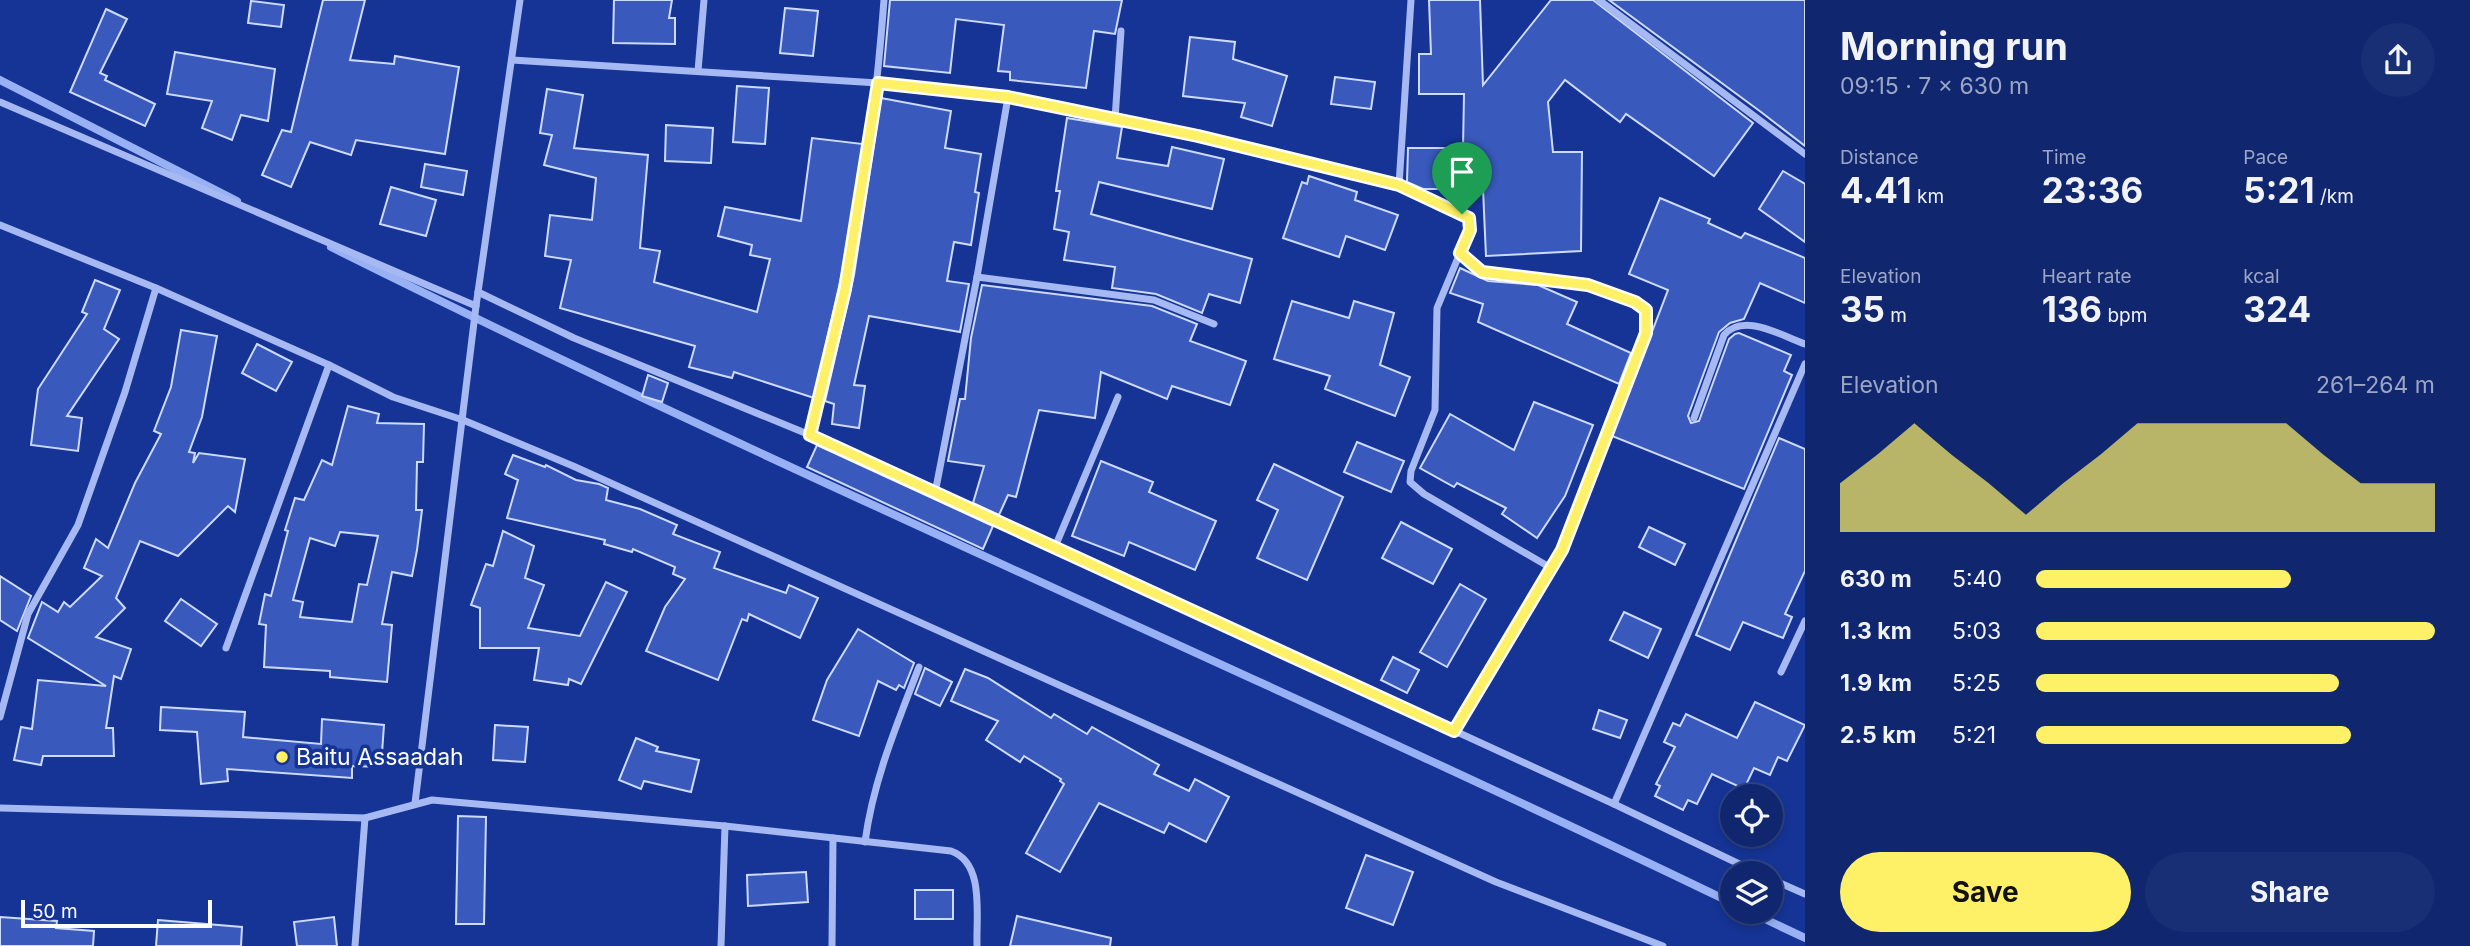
<!DOCTYPE html>
<meta charset="utf-8">
<style>
body{margin:0;font-family:Inter,sans-serif;background:#192f75;color:#f1f3f6;height:100vh;display:flex;flex-direction:column;font-size:26px;white-space:nowrap}
*{box-sizing:border-box;margin:0}
p{font-size:23px;color:#9ca5c3}
.icon{flex:none;width:38px;height:38px;fill:none;stroke:currentColor;stroke-width:2;stroke-linecap:round;stroke-linejoin:round}
.map{position:relative;flex:1;overflow:hidden}
.details{display:flex;flex-direction:column;background:#102770;width:665px}
.details>*{flex:none}
.buttons{position:absolute;left:1720px;top:784px;display:grid;gap:14px}
.buttons a{display:grid;place-items:center;width:63px;height:63px;border-radius:50%;background:#102770;box-shadow:0 4px 10px #0003,0 0 0 2px #304483;font-size:35px}
.scale{position:absolute;left:21px;bottom:18px;width:191px;box-sizing:border-box;padding-left:7px;border:4px solid #fff;border-top:0;font-size:19px;line-height:24px;white-space:nowrap;color:#fff;-webkit-text-stroke:5px #153496;paint-order:stroke}
.pin{position:absolute;display:grid;place-items:center;width:60px;height:60px;color:#fff;margin:-72px -30px;border-radius:50% 50% 50% 0;rotate:-45deg;box-shadow:0 0 7px #0007}
.pin .icon{rotate:45deg}
.round{display:grid;place-items:center;flex:none;width:74px;height:74px;border-radius:37px;background:#192f75}
.head{display:flex;align-items:center;justify-content:space-between;height:119px;padding:0 35px}
h1{font-size:38px;font-weight:700;line-height:52px}
.figures{display:grid;grid-template-columns:repeat(3,1fr);gap:10px;height:119px;padding:7px 35px}
.figures div{display:grid;align-content:center}
.figures b{font-size:35px;font-weight:700}
.figures small{font-size:19px;font-weight:400}
.figures p{font-size:19px}
.chart{height:196px;padding:14px 35px}
.chart p{display:flex;justify-content:space-between}
.chart svg{width:100%;height:126px;margin-top:7px;fill:#fff167;opacity:.7}
.primary-button{display:flex;gap:14px;margin-top:auto;padding:14px 35px}
.primary-button a{flex:1;height:80px;border-radius:42px;background:#fff167;color:#111;font-size:28px;font-weight:700;line-height:80px;text-align:center}
.primary-button a+a{background:#192f75;color:#f1f3f6}
ul{padding:0 35px;list-style:none;font-size:23px}
li{display:grid;grid-template-columns:112px 84px 1fr;align-items:center;height:52px}
li i{height:18px;border-radius:9px;background:#fff167}
main{display:flex;flex:1;min-height:0}
.map>svg:first-child{display:block}
.lines{fill:none;stroke-linecap:round;stroke-linejoin:round}
.stream{stroke:#98b1f5;stroke-width:8}
.building{fill:#395abc;stroke:#cddafc;stroke-width:2;fill-rule:evenodd}
.street{stroke:#a6b9f2;stroke-width:7}
.route-casing{stroke:#fff;stroke-width:14}
.route{stroke:#fff167;stroke-width:9}
.poi-dot{fill:#fff167;stroke:#153496;stroke-width:2.5}
.labels{text-anchor:middle;dominant-baseline:central;stroke-width:7;stroke-linejoin:round;paint-order:stroke}
.poi-label{font-size:23px;fill:#fff;stroke:#153496;text-anchor:start}
</style>
<main>
<div class="map">
<svg width="1805" height="946" viewBox="0 0 1805 946">
<rect width="100%" height="100%" fill="#153496"/>
<g class="lines">
<g class="stream">
<polyline points="0,80 237,201"/>
<path d="M331,247c461,230 937,432 1401,656"/>
<polyline points="1750,912 1805,938"/>
</g>
</g>
<g class="building">
<polygon points="323,0 365,0 350,60 394,64 395,56 459,67 445,154 356,140 351,155 310,142 291,187 262,175 282,130 291,132"/>
<polygon points="614,0 672,0 669,18 675,18 675,44 613,43"/>
<polygon points="890,0 1122,0 1115,34 1094,31 1086,88 1010,80 1010,72 998,71 1004,25 956,19 950,73 884,66"/>
<polygon points="1429,0 1480,0 1483,85 1551,0 1593,0 1753,123 1714,176 1626,114 1620,122 1565,80 1548,102 1553,152 1582,152 1581,251 1486,256 1483,189 1423,189 1407,182 1408,148 1463,148 1464,94 1419,94 1419,54 1431,54"/>
<polygon points="1609,0 1805,0 1805,146 1761,112"/>
<polygon points="251,1 284,5 281,27 248,23"/>
<polygon points="785,8 818,11 813,56 780,53"/>
<polygon points="106,9 127,19 100,73 107,76 105,80 155,104 145,126 70,92"/>
<polygon points="1190,37 1235,42 1233,59 1287,76 1272,126 1241,117 1245,103 1183,96"/>
<polygon points="175,52 275,69 268,121 241,115 232,140 202,128 212,101 167,94"/>
<polygon points="1335,77 1375,82 1371,109 1331,104"/>
<polygon points="737,86 769,88 765,144 733,142"/>
<polygon points="547,89 583,95 574,148 648,155 640,248 660,251 654,282 757,312 770,259 750,255 752,245 718,236 725,207 801,221 812,138 863,144 842,273 814,398 734,372 732,378 689,367 695,346 560,308 571,260 545,256 550,215 592,220 596,178 544,165 552,135 540,133"/>
<polygon points="881,98 951,111 945,148 981,154 975,192 979,193 971,245 954,242 947,281 969,284 960,332 869,316 854,385 865,386 859,428 832,424 834,404 825,401 854,275"/>
<polygon points="1067,118 1122,127 1117,158 1168,166 1172,147 1224,159 1212,209 1099,182 1091,214 1252,259 1240,303 1209,294 1202,313 1156,294 1112,288 1115,267 1064,260 1069,232 1054,229 1060,191 1056,191"/>
<polygon points="666,125 713,128 711,163 665,161"/>
<polygon points="425,164 467,171 463,195 421,187"/>
<polygon points="1783,171 1805,184 1805,242 1759,209"/>
<polygon points="1309,176 1357,192 1355,200 1398,215 1385,250 1346,236 1339,257 1283,238 1302,182 1307,184"/>
<polygon points="391,187 436,200 426,236 380,224"/>
<polygon points="1660,198 1710,219 1708,223 1741,238 1745,233 1805,258 1805,303 1760,283 1744,319 1730,323 1719,332 1688,416 1691,423 1699,421 1729,339 1735,334 1739,333 1791,355 1784,371 1792,375 1744,489 1612,436 1668,290 1629,274"/>
<polygon points="1460,268 1488,281 1538,285 1577,302 1567,324 1631,353 1619,384 1478,322 1483,304 1450,293"/>
<polygon points="95,280 120,290 104,329 119,339 67,416 82,418 78,451 31,445 38,389 87,314 82,312"/>
<polygon points="982,285 1152,306 1197,324 1190,341 1246,361 1230,405 1172,386 1167,399 1101,372 1095,418 1039,410 1016,497 1008,495 999,515 973,503 984,466 948,461 960,399 965,399 971,338"/>
<polygon points="1292,301 1349,318 1354,301 1394,313 1380,365 1410,377 1395,416 1325,389 1330,376 1274,359"/>
<polygon points="181,330 217,336 202,417 189,452 195,453 193,463 199,453 245,459 235,512 228,506 178,556 140,541 116,598 125,608 96,637 131,649 121,679 114,676 106,728 113,728 114,756 43,756 41,765 14,760 21,727 32,729 38,680 106,686 28,638 42,602 58,612 64,602 70,607 102,576 84,568 96,539 108,548 135,483 161,434 154,431 171,387"/>
<polygon points="257,344 292,362 276,391 242,373"/>
<polygon points="648,375 668,383 662,402 642,396"/>
<polygon points="1534,402 1593,425 1565,496 1537,538 1502,514 1506,508 1457,483 1454,487 1420,468 1450,414 1514,450"/>
<path d="M348,406l31,8 -2,9 47,1 -1,38h-6l-1,48h6l-5,40 -5,26 -20,-4 -10,52 10,1 -5,57 -57,-5v-6l-66,-4 2,-42 -7,-1 6,-30 6,2 17,-65 -3,-1 10,-32 9,2 18,-40 10,5zM340,532l38,4 -11,49 -8,-1 -7,38 -52,-5 3,-15 -10,-2 17,-62 25,8z"/>
<polygon points="1779,438 1805,449 1805,571 1785,614 1792,617 1783,638 1743,622 1730,650 1696,635"/>
<polygon points="1357,442 1404,461 1391,492 1344,472"/>
<polygon points="817,445 993,526 983,549 807,467"/>
<polygon points="513,455 545,467 546,465 576,480 599,484 608,488 606,500 640,509 677,525 673,534 720,552 714,568 786,593 789,585 818,598 800,638 749,614 747,621 742,619 718,680 646,651 665,607 685,579 673,574 675,567 633,549 632,552 604,544 605,540 507,518 518,480 505,474"/>
<polygon points="1101,461 1153,482 1149,492 1216,521 1195,570 1129,542 1124,556 1072,536"/>
<polygon points="1274,464 1343,497 1307,580 1257,558 1278,510 1257,500"/>
<polygon points="1401,522 1452,549 1433,584 1382,558"/>
<polygon points="1649,527 1685,544 1675,565 1639,547"/>
<polygon points="503,531 534,546 525,578 544,585 528,628 580,636 606,582 627,592 581,684 569,679 568,685 534,680 539,648 480,648 480,608 471,605 486,564 493,566"/>
<polygon points="0,576 31,596 17,631 0,620"/>
<polygon points="1460,584 1486,599 1447,667 1420,652"/>
<polygon points="181,599 217,624 201,646 165,621"/>
<polygon points="1624,612 1661,629 1648,658 1610,640"/>
<polygon points="858,629 914,663 904,688 899,685 896,690 878,681 859,736 813,720 827,680"/>
<polygon points="1393,657 1419,670 1407,693 1381,680"/>
<polygon points="925,668 952,682 940,706 915,694"/>
<polygon points="965,669 988,678 1051,718 1054,714 1087,734 1092,727 1159,765 1154,774 1189,791 1195,779 1229,797 1206,842 1169,823 1164,833 1099,803 1060,872 1026,853 1064,784 1060,781 1061,779 1024,756 1020,762 986,740 998,721 951,701"/>
<polygon points="1755,702 1805,725 1787,761 1778,757 1770,775 1754,768 1744,789 1712,774 1697,804 1688,800 1683,810 1655,796 1660,786 1656,784 1675,747 1664,742 1673,723 1680,726 1686,714 1737,738"/>
<polygon points="161,707 245,712 243,737 321,744 322,719 384,725 381,767 352,766 352,778 227,769 228,781 201,784 197,732 160,730"/>
<polygon points="1599,710 1627,720 1620,738 1593,729"/>
<polygon points="495,725 528,727 525,762 493,760"/>
<polygon points="636,738 658,747 656,751 699,760 691,792 644,781 641,789 619,780"/>
<polygon points="458,816 486,817 484,924 456,924"/>
<polygon points="1366,855 1413,872 1393,925 1346,908"/>
<polygon points="806,872 808,902 748,906 747,875"/>
<rect x="915" y="890" width="38" height="29"/>
<polygon points="1017,916 1111,938 1110,946 1010,946"/>
<polygon points="0,917 57,921 56,928 94,931 93,946 0,946"/>
<polygon points="334,917 337,946 297,946 294,922"/>
<polygon points="158,920 242,927 241,946 156,946"/>
</g>
<g class="lines">
<g class="street">
<polyline points="1599,0 1805,154"/>
<polyline points="512,60 878,83 1008,97 1198,136 1399,185 1462,213 1469,218 1470,230 1460,253 1482,272 1588,285 1635,301 1646,310 1648,326 1562,550 1454,731"/>
<polyline points="698,71 704,0"/>
<polyline points="1008,97 977,277 1154,300 1214,324"/>
<polyline points="0,102 476,306"/>
<polyline points="1115,119 1121,31"/>
<polyline points="1399,185 1411,0"/>
<polyline points="0,225 156,288 329,365 393,397 463,420 573,466 1496,882 1663,946"/>
<polyline points="1460,253 1437,308 1435,410 1411,471 1410,482 1424,494 1551,568"/>
<polyline points="478,292 574,338 810,435 1614,804"/>
<path d="M1694,418l30,-83c20,-23 58,1 81,9"/>
<path d="M810,435c40,-142 63,-288 74,-435"/>
<polyline points="935,493 977,277"/>
<polyline points="1055,547 1118,397"/>
<polyline points="226,648 329,365"/>
<polyline points="1781,672 1805,621"/>
<polyline points="0,717 28,614 78,525 125,392 156,288"/>
<polyline points="415,803 476,306 520,0"/>
<path d="M0,808l365,10 67,-18 293,26 226,25c34,12 25,64 26,95"/>
<path d="M865,842c8,-61 32,-118 54,-175"/>
<polyline points="1758,873 1614,804 1805,364"/>
<polyline points="1771,879 1805,894"/>
<polyline points="355,946 365,818"/>
<polyline points="721,946 725,826"/>
<polyline points="832,946 833,838"/>
</g>
</g>
<g class="lines">
<defs>
<polygon id="route" points="878,83 1008,97 1198,136 1399,185 1469,218 1470,230 1460,253 1482,272 1588,285 1635,302 1646,310 1646,333 1562,550 1454,731 810,435 845,289"/>
</defs>
<use href="#route" class="route-casing"/>
<use href="#route" class="route"/>
</g>
<circle class="poi-dot" cx="282" cy="757" r="7"/>
<g class="labels">
<g class="poi-label">
<text x="296" y="757">Baitu Assaadah</text>
</g>
</g>
</svg>
<div class="buttons">
<a><svg class="icon" aria-label="locate" viewBox="0 0 24 24"><circle cx="12" cy="12" r="6"/><path d="M12 2v4M12 18v4M2 12h4M18 12h4"/></svg></a>
<a><svg class="icon" aria-label="layers" viewBox="0 0 24 24"><path d="M12 4l9 5-9 5-9-5zM3 14l9 5 9-5"/></svg></a>
</div>
<div class="scale">50 m</div>
<div class="pin" style="left:1462px;top:214px;background:#1e9e55"><svg class="icon" aria-label="arrive" viewBox="0 0 24 24"><path d="M6 21V4h12l-3 4 3 4H6"/></svg></div>
</div>
<section class="details">
<div class="head"><div><h1>Morning run</h1><p>09:15 · 7 × 630 m</p></div><a class="round"><svg class="icon" aria-label="share" viewBox="0 0 24 24"><path d="M12 15V3M7 8l5-5 5 5M5 13v7h14v-7"/></svg></a></div>
<div class="figures">
<div><p>Distance</p><b>4.41<small> km</small></b></div>
<div><p>Time</p><b>23:36</b></div>
<div><p>Pace</p><b>5:21<small> /km</small></b></div>
</div>
<div class="figures">
<div><p>Elevation</p><b>35<small> m</small></b></div>
<div><p>Heart rate</p><b>136<small> bpm</small></b></div>
<div><p>kcal</p><b>324</b></div>
</div>
<div class="chart"><p><span>Elevation</span>261–264 m</p>
<svg viewBox="0 0 160 44" preserveAspectRatio="none"><path d="M0 44V27L10 17L20 6L30 17L40 27L50 38L60 27L70 17L80 6L90 6L100 6L110 6L120 6L130 17L140 27L150 27L160 27V44z"/></svg>
</div>
<ul>
<li><b>630 m</b>5:40<i style="width:64%"></i></li>
<li><b>1.3 km</b>5:03<i style="width:100%"></i></li>
<li><b>1.9 km</b>5:25<i style="width:76%"></i></li>
<li><b>2.5 km</b>5:21<i style="width:79%"></i></li>
</ul>
<div class="primary-button"><a>Save</a><a>Share</a></div>
</section>
</main>
